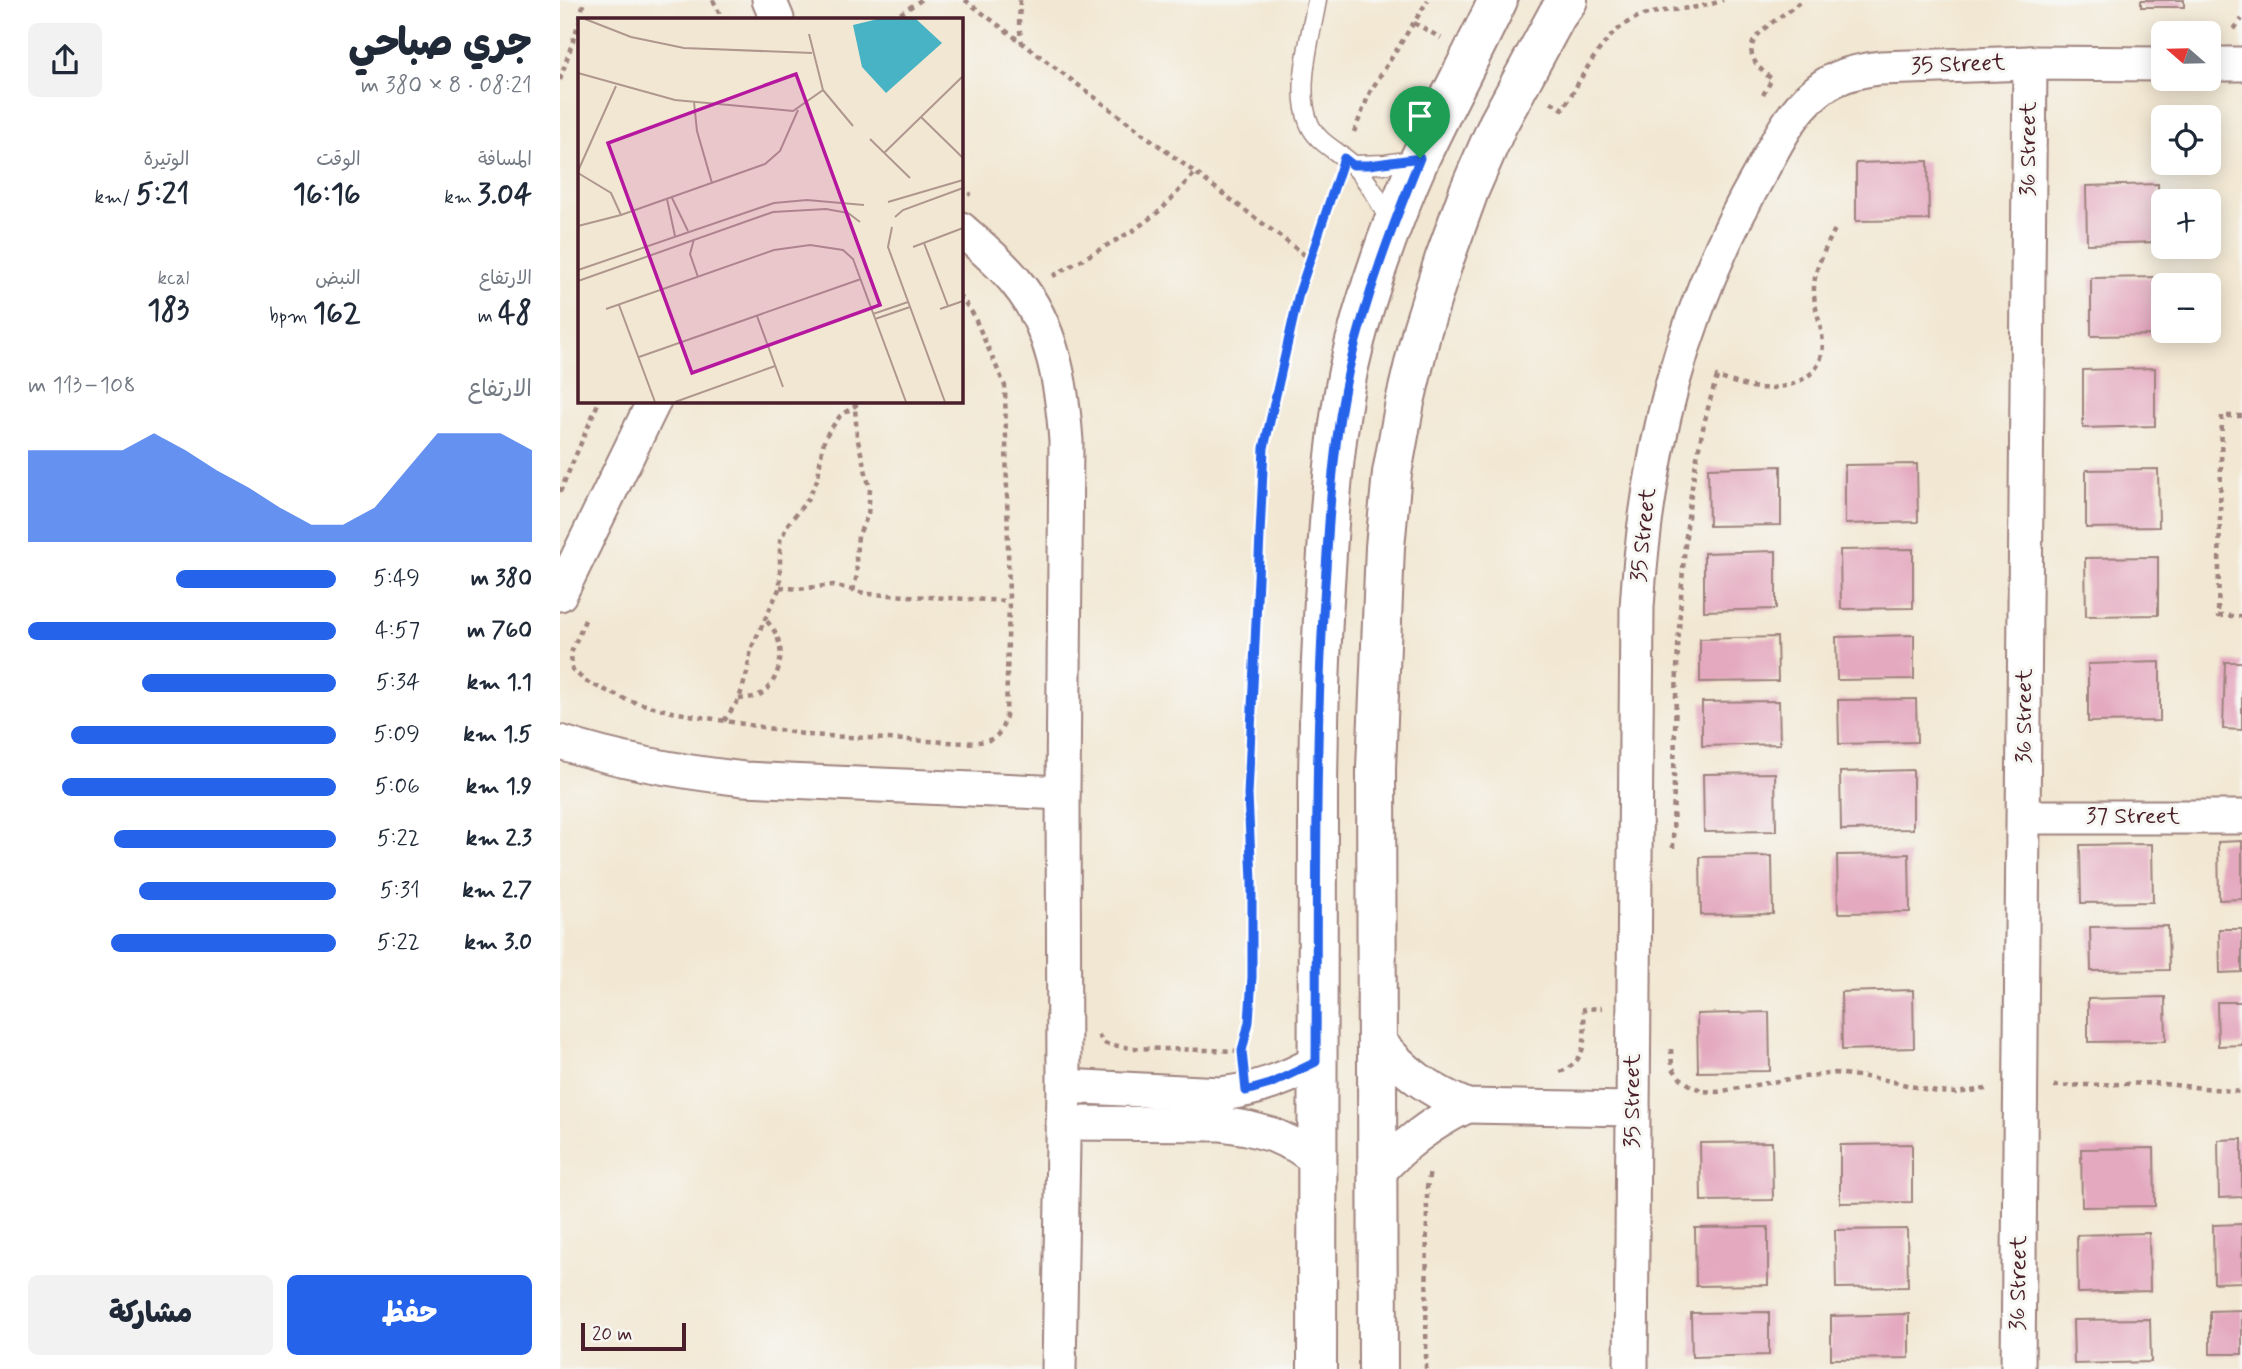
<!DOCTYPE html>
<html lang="ar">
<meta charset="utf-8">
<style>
body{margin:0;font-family:Mynerve,"Playpen Sans Arabic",sans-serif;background:#f2f2f3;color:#1f2937;direction:rtl;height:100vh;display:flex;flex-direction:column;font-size:26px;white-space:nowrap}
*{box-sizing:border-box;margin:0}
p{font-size:23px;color:#747a83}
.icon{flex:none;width:38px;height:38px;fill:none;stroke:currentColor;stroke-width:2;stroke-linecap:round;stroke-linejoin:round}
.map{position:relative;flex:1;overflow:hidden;direction:ltr}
.details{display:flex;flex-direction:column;background:#fff;width:560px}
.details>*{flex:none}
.needle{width:46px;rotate:290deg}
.controls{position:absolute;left:1591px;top:21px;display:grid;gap:14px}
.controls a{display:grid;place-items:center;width:70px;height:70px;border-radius:10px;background:#fff;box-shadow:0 4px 18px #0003;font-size:35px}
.scale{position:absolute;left:21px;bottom:18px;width:105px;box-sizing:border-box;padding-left:7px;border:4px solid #4a1f2b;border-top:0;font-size:19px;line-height:24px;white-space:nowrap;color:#4a1f2b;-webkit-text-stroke:5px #f6f6f2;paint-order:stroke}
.pin{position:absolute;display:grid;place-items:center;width:60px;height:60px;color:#fff;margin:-72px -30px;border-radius:50% 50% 50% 0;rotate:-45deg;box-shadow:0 0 7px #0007}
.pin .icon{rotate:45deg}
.round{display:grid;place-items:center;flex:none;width:74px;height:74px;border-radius:10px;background:#f2f2f3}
.head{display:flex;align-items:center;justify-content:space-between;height:119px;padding:0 28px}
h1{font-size:38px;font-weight:800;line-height:52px}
.metrics{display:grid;grid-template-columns:repeat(3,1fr);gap:10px;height:119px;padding:7px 28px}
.metrics div{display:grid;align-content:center}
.metrics b{font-size:30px;font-weight:800}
.metrics small{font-size:19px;font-weight:400}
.metrics p{font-size:19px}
.chart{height:196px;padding:14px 28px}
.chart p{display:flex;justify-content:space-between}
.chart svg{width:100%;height:126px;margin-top:7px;fill:#2563eb;opacity:.7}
.primary-button{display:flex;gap:14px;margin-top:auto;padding:14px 28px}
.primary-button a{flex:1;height:80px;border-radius:10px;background:#2563eb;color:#fff;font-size:28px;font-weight:800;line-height:80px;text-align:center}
.primary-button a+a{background:#f2f2f3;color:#1f2937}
ul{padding:0 28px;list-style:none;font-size:23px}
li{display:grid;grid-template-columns:112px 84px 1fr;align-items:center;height:52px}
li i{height:18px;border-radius:9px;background:#2563eb}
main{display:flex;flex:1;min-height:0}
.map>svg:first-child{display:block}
.building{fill:#e4a9bf}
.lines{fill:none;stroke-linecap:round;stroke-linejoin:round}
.service-casing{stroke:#9e837e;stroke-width:21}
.minor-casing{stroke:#9e837e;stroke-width:37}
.tertiary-casing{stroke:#9e837e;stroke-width:42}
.path{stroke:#9e837e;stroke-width:4.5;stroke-dasharray:5 5;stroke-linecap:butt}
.service{stroke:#fff;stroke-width:18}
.minor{stroke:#fff;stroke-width:33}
.tertiary{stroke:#fff;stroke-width:38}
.route-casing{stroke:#fff;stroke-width:14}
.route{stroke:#2563eb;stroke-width:9}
.labels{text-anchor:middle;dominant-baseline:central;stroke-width:6;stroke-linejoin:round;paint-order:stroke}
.street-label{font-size:23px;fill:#4a1f2b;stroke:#f6f6f2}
.inset-road{fill:none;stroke:#af978f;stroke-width:2}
.view{fill:#b5179e;fill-opacity:0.15;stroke:#b5179e;stroke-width:3.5}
.inset-edge{fill:none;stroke:#4a1f2b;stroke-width:3.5}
</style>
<main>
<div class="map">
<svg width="1682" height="1369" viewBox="0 0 1682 1369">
<rect width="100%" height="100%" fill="#f6f6f2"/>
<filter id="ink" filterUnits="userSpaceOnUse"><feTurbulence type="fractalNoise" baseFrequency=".0143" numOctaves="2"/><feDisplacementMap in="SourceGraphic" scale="14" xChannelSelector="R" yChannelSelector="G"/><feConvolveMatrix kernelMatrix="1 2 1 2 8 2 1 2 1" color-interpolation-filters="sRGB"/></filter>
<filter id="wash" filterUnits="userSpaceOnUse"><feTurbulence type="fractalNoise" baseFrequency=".00686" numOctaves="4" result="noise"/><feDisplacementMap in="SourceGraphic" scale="28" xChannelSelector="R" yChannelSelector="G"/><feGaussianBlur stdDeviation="1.57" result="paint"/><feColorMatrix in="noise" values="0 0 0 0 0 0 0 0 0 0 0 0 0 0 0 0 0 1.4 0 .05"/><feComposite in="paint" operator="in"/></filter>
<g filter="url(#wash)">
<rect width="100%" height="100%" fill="#f2e7d2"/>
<g id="blocks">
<g class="building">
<rect x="1581" y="0" width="43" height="7"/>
<polygon points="1368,161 1369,220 1296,221 1296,163"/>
<polygon points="1598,184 1599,242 1527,244 1526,186"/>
<polygon points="1602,277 1603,335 1531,336 1531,278"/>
<polygon points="1595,368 1595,426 1523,428 1523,370"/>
<polygon points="1357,464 1358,522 1285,524 1285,465"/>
<polygon points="1221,466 1221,525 1149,526 1148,468"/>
<polygon points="1598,469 1599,527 1526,528 1526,470"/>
<polygon points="1353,549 1353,608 1281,609 1280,550"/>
<polygon points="1216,551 1216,609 1144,611 1144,553"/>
<polygon points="1598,557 1598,615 1526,616 1525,558"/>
<polygon points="1354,635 1354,679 1277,680 1276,637"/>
<polygon points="1217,637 1218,681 1140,682 1140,639"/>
<polygon points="1600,662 1600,721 1528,722 1528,664"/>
<polygon points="1665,662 1682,662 1682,730 1663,729"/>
<polygon points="1356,699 1357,742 1279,744 1278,700"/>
<polygon points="1219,701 1220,744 1142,746 1142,702"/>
<polygon points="1353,770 1353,829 1281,830 1280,772"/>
<polygon points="1215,773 1216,831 1144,832 1143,774"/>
<polygon points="1682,841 1682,899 1659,900 1658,842"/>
<polygon points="1592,844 1593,902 1521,903 1520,845"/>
<polygon points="1349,854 1350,912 1278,913 1277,855"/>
<polygon points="1212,856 1213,914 1141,915 1140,857"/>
<polygon points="1608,926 1609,970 1531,971 1530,927"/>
<polygon points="1659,929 1682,929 1682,972 1660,973"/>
<polygon points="1353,990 1354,1048 1282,1050 1281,992"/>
<polygon points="1605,997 1606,1041 1528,1042 1528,999"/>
<polygon points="1657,1002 1682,1002 1682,1045 1658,1046"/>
<polygon points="1209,1012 1210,1071 1138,1072 1137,1014"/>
<polygon points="1682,1139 1682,1197 1659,1198 1658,1140"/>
<polygon points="1212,1142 1213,1200 1141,1201 1140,1143"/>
<polygon points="1352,1144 1352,1202 1280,1203 1280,1145"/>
<polygon points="1594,1148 1595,1206 1522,1207 1521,1149"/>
<polygon points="1682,1224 1682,1282 1654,1283 1653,1225"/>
<polygon points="1208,1227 1208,1285 1136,1286 1135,1228"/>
<polygon points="1347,1229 1348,1287 1276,1288 1275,1230"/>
<polygon points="1589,1233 1590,1291 1518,1293 1517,1235"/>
<polygon points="1682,1310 1682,1354 1650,1354 1650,1311"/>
<polygon points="1209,1312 1209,1355 1132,1357 1131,1313"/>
<polygon points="1349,1314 1349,1358 1271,1359 1271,1316"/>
<polygon points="1590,1319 1591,1362 1514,1364 1513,1320"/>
</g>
</g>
</g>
<g filter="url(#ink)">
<use href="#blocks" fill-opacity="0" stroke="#9e837e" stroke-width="2"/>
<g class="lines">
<defs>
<g id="service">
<path d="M757,0c-6,36 -22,89 -8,123 8,20 28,27 43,41 16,16 28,38 39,59"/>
<polyline points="793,165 826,164 859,159"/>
</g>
<g id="minor">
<polyline points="209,0 217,19"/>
<polyline points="1648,64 1682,64"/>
<path d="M401,229c19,17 39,33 55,53 37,44 46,104 50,159l-3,352 1,293 -5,283"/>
<polyline points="0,594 94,401"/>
<path d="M0,742c60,20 122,30 184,37l319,14"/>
<polyline points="1464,817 1682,817"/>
<path d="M817,1039c25,32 53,52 90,67l166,3"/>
<path d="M504,1086l157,8c35,-4 64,-14 95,-32"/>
<polyline points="503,1123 661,1124 687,1128 713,1135 737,1146 759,1161"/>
<path d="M817,1174c27,-30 54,-51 90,-68"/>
<path d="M1071,1369l6,-762c10,-157 44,-295 122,-432 16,-29 31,-62 57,-83 18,-16 40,-21 64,-24l150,-5 133,1"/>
<polyline points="1458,1369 1470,63"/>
</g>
<g id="tertiary">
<path d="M757,1369c2,-188 -1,-375 1,-563 0,-85 3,-169 9,-253 4,-61 9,-123 21,-182 16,-73 42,-145 72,-213 25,-53 53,-105 78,-158"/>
<polyline points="818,1369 816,768 825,547 832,473 845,402 862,330 884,260 909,191 938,124 997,15 1008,0"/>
</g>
</defs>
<use href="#service" class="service-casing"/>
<use href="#minor" class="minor-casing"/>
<use href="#tertiary" class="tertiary-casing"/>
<g class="path">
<polyline points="153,0 162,19"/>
<polyline points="405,0 750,259"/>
<polyline points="460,0 459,25 462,43"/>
<polyline points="20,19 24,0"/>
<polyline points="332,19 361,0"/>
<polyline points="854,23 881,38"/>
<polyline points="1674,29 1682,19"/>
<polyline points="0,80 19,22"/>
<path d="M1203,95l9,-16c-49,-37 1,-53 30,-79"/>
<path d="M991,102l12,7c21,-34 43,-86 85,-95 25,-6 51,-4 75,-14"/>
<polyline points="794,132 810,92 868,0"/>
<polyline points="401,187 411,195"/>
<polyline points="493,276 574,230 601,210 635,173"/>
<polyline points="1682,416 1662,416 1658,616 1682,616"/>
<polyline points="0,492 39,401"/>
<polyline points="220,587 238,589 273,585 308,594 448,601"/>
<polyline points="293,591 297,575 296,557 298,536 308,515 310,489 297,437 295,407"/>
<path d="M25,620l-14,33 1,16 13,12 42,19 45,12 137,23 157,8c25,-2 33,-1 40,-27l3,-115 -4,-215 -32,-72 -12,-17"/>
<path d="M179,699c7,-1 15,-1 22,-5 15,-10 23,-34 18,-51 -2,-10 -8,-17 -14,-24"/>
<polyline points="164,721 179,699 187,673 191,649 220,587 220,541 228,524 248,499 258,478 261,455 265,437 280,416 302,401"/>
<path d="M1113,848c1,-78 2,-157 7,-235 5,-82 12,-157 37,-236 13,4 27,9 41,11 25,2 60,-7 64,-35 4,-21 -9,-43 -8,-64 0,-21 12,-41 21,-60"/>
<polyline points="538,1035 546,1044 571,1048 682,1051"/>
<polyline points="1111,1049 1112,1067 1119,1077 1130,1085 1143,1091 1157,1092 1229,1079 1275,1073 1321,1079 1377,1092 1395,1093 1426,1089"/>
<polyline points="683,1055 689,1022 692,977 692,881 688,795 704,448 739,293 775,183"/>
<path d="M1000,1072c30,-12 24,-37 24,-63l18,-1"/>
<polyline points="1494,1086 1594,1083 1682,1092"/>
<polyline points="866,1369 867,1188 870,1171"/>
</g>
<use href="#service" class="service"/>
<use href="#minor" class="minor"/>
<use href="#tertiary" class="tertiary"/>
</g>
</g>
<g class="lines" filter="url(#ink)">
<defs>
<path id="route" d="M784,158l9,7h16l51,-7c-28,69 -54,138 -71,211 -15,65 -19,134 -23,200 -12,164 -9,329 -10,493l-46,22 -24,7 -4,-40 7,-29 3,-45v-96l-4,-86 16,-347 35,-155z"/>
</defs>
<use href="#route" class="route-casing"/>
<use href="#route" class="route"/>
</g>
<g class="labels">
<g class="street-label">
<text transform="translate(1398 65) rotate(-2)">35 Street</text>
<text transform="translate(1469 149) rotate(-90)">36 Street</text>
<text transform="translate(1084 535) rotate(-84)">35 Street</text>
<text transform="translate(1465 716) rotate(-90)">36 Street</text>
<text x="1573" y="817">37 Street</text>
<text transform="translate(1073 1101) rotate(-90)">35 Street</text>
<text transform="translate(1459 1283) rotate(-89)">36 Street</text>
</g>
</g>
<g transform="translate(18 18)">
<rect width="385" height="385" fill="#f2e7d2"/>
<path d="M300,1h38l26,24 -56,50 -24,-26 -9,-42z" fill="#47b3c4"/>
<path class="inset-road" d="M7,1l46,18 53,11 128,5M0,55l97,27 118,11 30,-21 -14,-56M245,72l30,36M116,84l3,29 15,52M343,99l42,41M292,121l40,39M306,135l79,-77M0,153l38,-85M0,155l33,20 10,22M94,180l16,33M89,181l8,37M310,184l75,-22M317,199l8,-7 60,-22M0,208l43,-11 144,-51 15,-13 18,-41M314,209l-4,20 57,155M116,221l-4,15 8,23M346,225l24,63M335,229l50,-19M0,252l196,-67 33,-3 57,5M0,263l195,-69 53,-3 22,4 12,9M41,287l36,97M28,291l168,-59 36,-5 33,5 10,9 53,143M362,291l23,-8M295,296l35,-12M179,298l26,71M297,301l35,-12M61,339l222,-78M97,384l100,-36"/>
<path class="view" d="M218,56l84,231 -188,68 -84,-230z"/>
<rect width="385" height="385" class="inset-edge"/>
</g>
</svg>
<div class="controls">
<a><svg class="needle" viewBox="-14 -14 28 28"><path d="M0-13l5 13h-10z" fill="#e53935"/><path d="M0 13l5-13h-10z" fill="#747a83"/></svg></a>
<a><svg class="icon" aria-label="locate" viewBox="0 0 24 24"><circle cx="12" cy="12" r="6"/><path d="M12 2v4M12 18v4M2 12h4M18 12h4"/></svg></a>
<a>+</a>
<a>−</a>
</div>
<div class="scale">20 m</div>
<div class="pin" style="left:860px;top:158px;background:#1e9e55"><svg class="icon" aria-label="arrive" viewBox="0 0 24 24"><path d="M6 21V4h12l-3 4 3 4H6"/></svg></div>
</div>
<section class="details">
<div class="head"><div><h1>جري صباحي</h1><p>08:21 · 8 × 380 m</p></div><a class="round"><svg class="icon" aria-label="share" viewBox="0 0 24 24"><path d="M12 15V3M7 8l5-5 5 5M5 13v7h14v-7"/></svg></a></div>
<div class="metrics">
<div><p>المسافة</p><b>3.04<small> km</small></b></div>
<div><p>الوقت</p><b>16:16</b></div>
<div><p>الوتيرة</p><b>5:21<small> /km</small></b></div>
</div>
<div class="metrics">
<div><p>الارتفاع</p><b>48<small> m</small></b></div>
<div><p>النبض</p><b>162<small> bpm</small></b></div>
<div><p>kcal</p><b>183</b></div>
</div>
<div class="chart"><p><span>الارتفاع</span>108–113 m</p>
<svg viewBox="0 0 160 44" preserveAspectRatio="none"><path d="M0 44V12L10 12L20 12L30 12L40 6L50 12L60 19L70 25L80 32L90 38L100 38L110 32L120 19L130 6L140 6L150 6L160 12V44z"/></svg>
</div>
<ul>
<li><b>380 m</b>5:49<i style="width:52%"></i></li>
<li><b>760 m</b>4:57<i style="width:100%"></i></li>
<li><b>1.1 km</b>5:34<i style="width:63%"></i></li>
<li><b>1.5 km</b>5:09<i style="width:86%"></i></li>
<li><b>1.9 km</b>5:06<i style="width:89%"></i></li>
<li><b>2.3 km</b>5:22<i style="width:72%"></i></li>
<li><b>2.7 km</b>5:31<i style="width:64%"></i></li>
<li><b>3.0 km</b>5:22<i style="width:73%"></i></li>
</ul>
<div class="primary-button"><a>حفظ</a><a>مشاركة</a></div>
</section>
</main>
